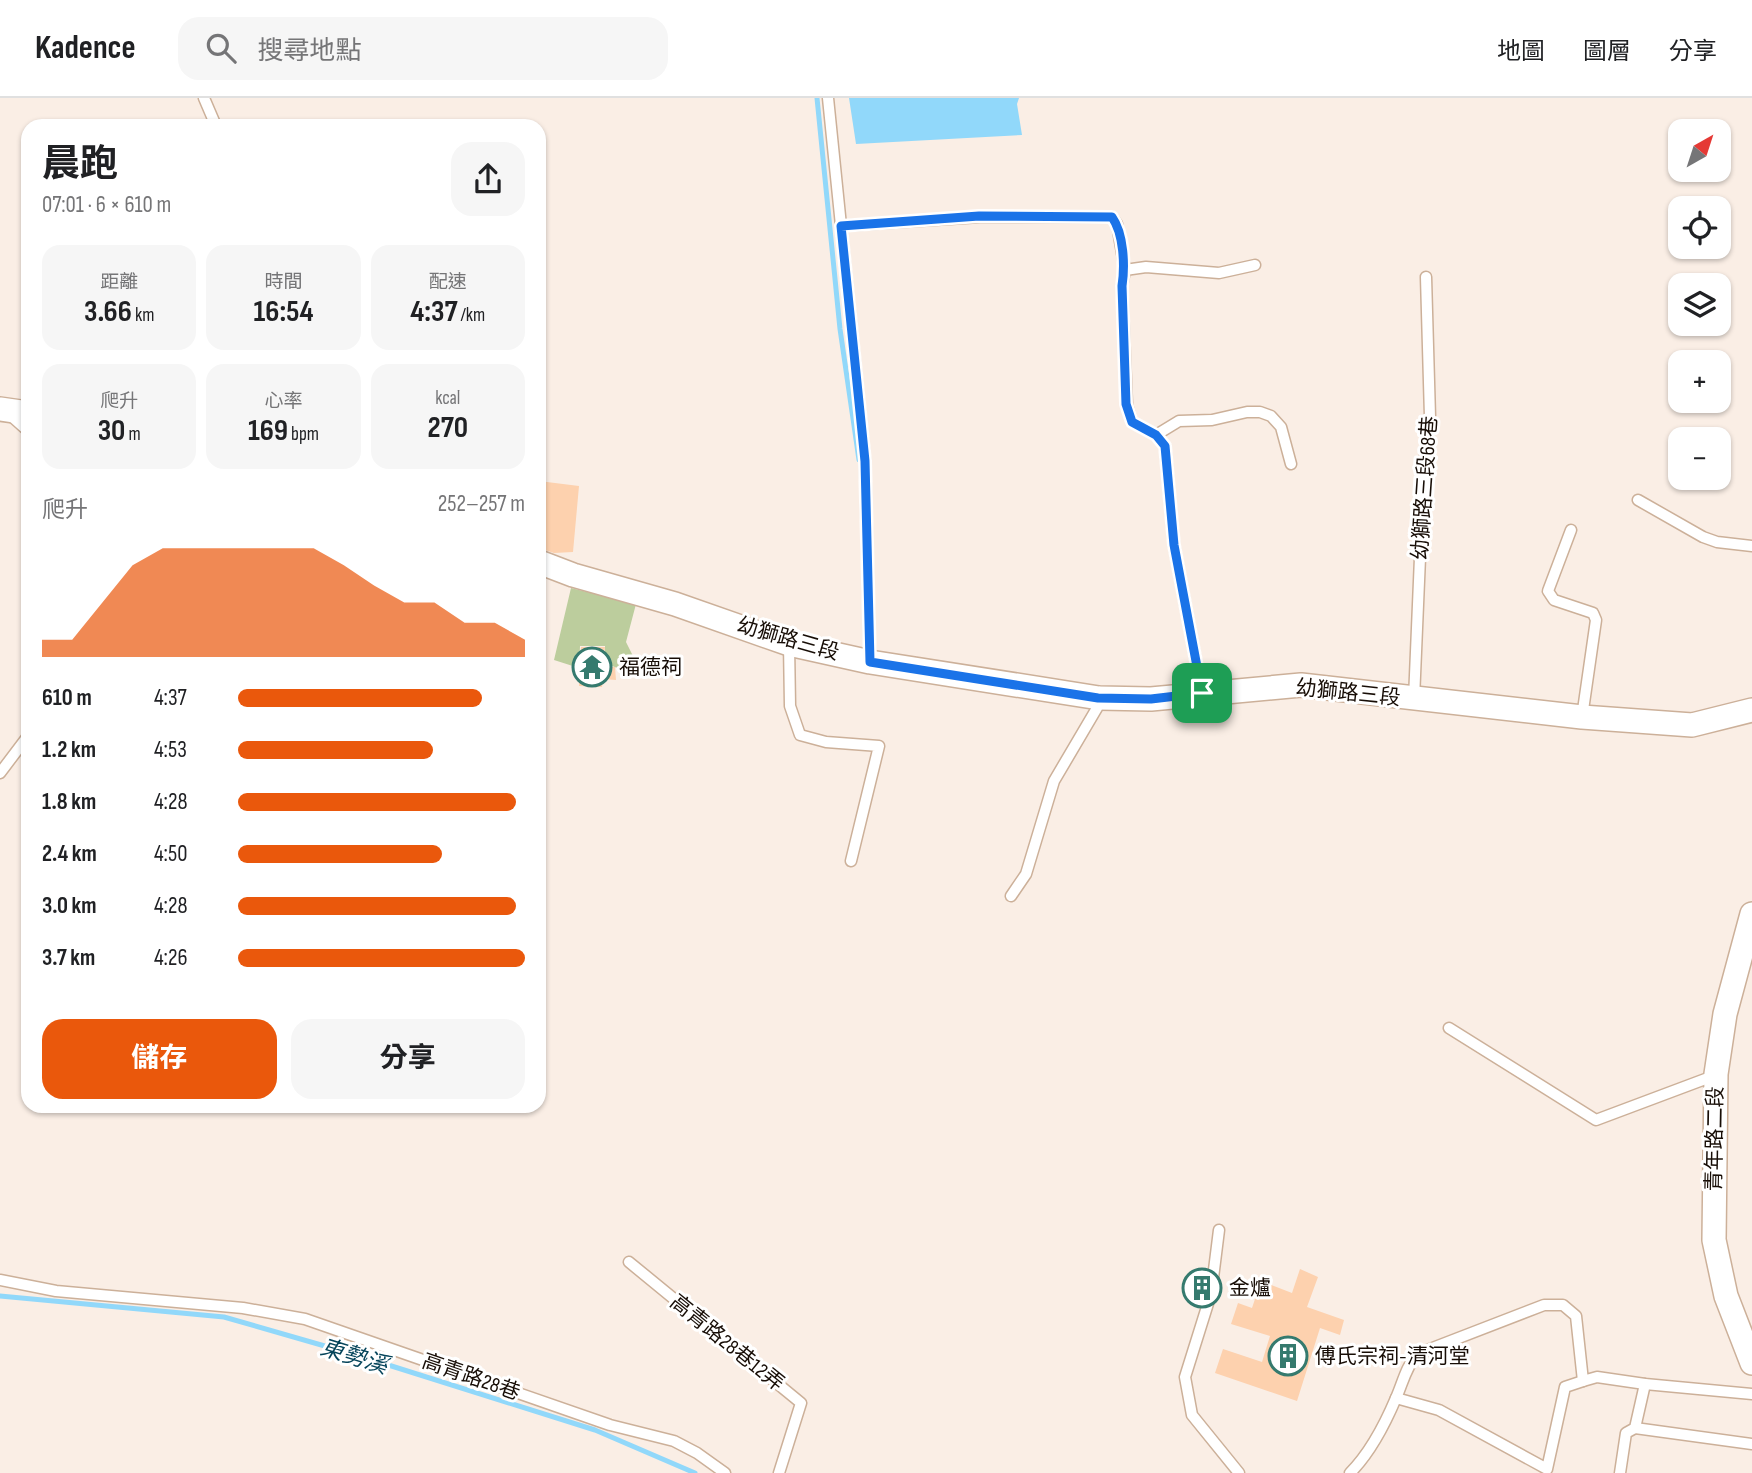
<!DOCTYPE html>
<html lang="zh-TW">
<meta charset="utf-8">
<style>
body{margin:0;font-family:"Sofia Sans Condensed","Noto Sans TC",sans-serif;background:#f6f6f6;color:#202124;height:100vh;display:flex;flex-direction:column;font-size:26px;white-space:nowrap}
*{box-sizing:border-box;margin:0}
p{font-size:23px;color:#757577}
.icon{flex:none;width:38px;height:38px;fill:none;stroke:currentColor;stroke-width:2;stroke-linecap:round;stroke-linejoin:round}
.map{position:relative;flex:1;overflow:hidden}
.drawer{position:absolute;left:21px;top:21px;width:525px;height:994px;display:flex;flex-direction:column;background:#fff;border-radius:21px;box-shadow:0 2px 5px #0004}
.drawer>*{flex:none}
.needle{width:46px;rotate:39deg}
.buttons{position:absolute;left:1668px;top:21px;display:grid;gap:14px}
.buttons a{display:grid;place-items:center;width:63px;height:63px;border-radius:14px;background:#fff;box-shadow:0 2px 5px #0004;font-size:35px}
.pin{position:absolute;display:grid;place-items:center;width:60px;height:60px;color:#fff;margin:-30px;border-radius:14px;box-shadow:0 4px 10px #0006}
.round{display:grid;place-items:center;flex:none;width:74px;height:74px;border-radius:21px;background:#f6f6f6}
.head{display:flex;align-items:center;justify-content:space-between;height:119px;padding:0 21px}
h1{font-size:38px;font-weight:700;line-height:52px}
.stats{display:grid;grid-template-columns:repeat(3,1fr);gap:10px;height:119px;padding:7px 21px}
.stats div{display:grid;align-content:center;border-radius:18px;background:#f6f6f6;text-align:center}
.stats b{font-size:30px;font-weight:700}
.stats small{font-size:19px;font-weight:400}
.stats p{font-size:19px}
.chart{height:196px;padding:14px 21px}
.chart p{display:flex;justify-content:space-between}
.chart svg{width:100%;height:126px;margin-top:7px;fill:#ea580c;opacity:.7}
.button{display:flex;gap:14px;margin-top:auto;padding:14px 21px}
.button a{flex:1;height:80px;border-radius:21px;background:#ea580c;color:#fff;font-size:28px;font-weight:700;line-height:80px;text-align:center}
.button a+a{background:#f6f6f6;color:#202124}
ul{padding:0 21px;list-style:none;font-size:23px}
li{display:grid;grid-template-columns:112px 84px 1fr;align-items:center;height:52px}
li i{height:18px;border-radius:9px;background:#ea580c}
header{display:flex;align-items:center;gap:42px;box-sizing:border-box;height:98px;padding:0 35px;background:#fff;border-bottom:2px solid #e0e0e0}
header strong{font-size:33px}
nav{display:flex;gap:38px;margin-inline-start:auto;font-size:24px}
.search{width:490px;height:63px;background:#f6f6f6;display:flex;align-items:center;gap:18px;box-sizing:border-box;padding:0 24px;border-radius:21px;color:#757577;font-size:26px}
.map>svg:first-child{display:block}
.green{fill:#bccd9d}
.water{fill:#91d8fa}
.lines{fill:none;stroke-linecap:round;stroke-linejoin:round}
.stream{stroke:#91d8fa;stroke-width:5}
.building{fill:#fdd1ae}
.service-casing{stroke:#ccb099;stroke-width:13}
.tertiary-casing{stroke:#ccb099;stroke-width:26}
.service{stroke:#fff;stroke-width:10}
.tertiary{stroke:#fff;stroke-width:23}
.route-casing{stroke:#fff;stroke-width:14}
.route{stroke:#1a73e8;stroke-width:9}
.labels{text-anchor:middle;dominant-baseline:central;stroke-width:6;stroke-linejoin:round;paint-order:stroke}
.street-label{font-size:21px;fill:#170d06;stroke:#fff}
.poi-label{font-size:21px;fill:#170d06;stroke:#fff;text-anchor:start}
.water-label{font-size:23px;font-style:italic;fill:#05445a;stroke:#fff}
</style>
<header>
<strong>Kadence</strong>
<div class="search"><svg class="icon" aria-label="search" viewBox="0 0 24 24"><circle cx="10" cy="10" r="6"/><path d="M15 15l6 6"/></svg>搜尋地點</div>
<nav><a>地圖</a><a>圖層</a><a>分享</a></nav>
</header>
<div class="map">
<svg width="1752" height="1375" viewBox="0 0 1752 1375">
<rect width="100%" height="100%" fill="#faeee5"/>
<polygon class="green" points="571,490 636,506 626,544 633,558 627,574 605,565 605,548 580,548 579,570 554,562"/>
<polygon class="water" points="849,0 1019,0 1017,6 1022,37 856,46"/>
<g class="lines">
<g class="stream">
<polyline points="817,0 840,231 859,362"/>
<polyline points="0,1198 224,1219 363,1259 595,1332 695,1375"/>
</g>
</g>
<g class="building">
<polygon points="539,383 579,388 573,454 554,455 539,450"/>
<polygon points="581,549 605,549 603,568 615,569 616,582 603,581 602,589 579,588"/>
<polygon points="1300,1171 1318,1179 1307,1209 1344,1222 1340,1237 1320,1230 1297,1303 1215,1275 1223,1251 1262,1264 1270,1238 1231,1226 1238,1205 1252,1210 1261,1183 1292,1195"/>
</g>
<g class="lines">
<defs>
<g id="service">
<polyline points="204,0 216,28"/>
<polyline points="828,0 865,363 870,564"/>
<polyline points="841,128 980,119 1112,119 1117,126 1125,172"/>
<polyline points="10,317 28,333"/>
<polyline points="1156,337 1179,323 1212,322 1247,314 1260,314 1271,318 1281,329 1291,366"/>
<polyline points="1638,402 1703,439 1717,444 1752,448"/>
<polyline points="1571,432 1548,493 1554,502 1593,515 1596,522 1582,619"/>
<polyline points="789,546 790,608 800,637 826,644 879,648 851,763"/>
<polyline points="1202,595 1174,447 1165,348 1156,337 1132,324 1127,307 1122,188 1125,172 1146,169 1219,175 1255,167"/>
<polyline points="1414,601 1424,365 1430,319 1426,179"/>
<polyline points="0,675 28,638"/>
<polyline points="1011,798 1026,776 1054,683 1097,610 1099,600"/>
<polyline points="1449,930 1596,1022 1716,977"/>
<polyline points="1219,1132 1211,1196 1185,1279 1192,1317 1239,1375"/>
<polyline points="629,1164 801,1305 779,1375"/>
<polyline points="0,1182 56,1193 243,1210 305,1221 610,1327 674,1343 697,1355 725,1375"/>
<polyline points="1396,1300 1439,1312 1547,1371 1565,1289 1583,1283"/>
<polyline points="1635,1330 1752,1346"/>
<path d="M1350,1375c20,-20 35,-49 46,-75 7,-16 10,-31 21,-44l127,-49h19l13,11 7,65 14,-4 48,7 107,10"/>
<polyline points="1620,1375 1626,1335 1635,1330 1645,1286"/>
</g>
<g id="tertiary">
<polyline points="0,311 28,315"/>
<polyline points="539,464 573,477 675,506 789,546 870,564 1099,600 1151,601 1301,587 1582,619 1692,627 1752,612"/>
<polyline points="1752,816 1725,916 1716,976 1714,1142 1726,1198 1752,1265"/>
</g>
</defs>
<use href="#service" class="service-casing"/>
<use href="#tertiary" class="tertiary-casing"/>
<use href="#service" class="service"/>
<use href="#tertiary" class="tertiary"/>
</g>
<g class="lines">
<defs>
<path id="route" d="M979,118l133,1c12,17 13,49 10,69l4,118 6,18 24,13 9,11 9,99 28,148 -51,6 -53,-1 -228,-36 -5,-201 -24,-235z"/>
</defs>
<use href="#route" class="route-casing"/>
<use href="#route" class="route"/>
</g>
<defs>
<symbol id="temple-ring" viewBox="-11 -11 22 22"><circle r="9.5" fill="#fff" stroke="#357a6e" stroke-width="1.5"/><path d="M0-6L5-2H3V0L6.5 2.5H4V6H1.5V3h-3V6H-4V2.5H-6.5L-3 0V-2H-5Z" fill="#357a6e"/></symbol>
<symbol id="building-ring" viewBox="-11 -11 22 22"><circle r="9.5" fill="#fff" stroke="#357a6e" stroke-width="1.5"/><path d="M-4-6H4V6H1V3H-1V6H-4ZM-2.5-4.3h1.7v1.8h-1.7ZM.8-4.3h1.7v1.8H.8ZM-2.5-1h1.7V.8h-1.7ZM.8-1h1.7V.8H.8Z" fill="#357a6e"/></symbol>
</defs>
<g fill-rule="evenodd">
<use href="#temple-ring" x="570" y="547" width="44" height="44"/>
<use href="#building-ring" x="1180" y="1168" width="44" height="44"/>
<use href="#building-ring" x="1266" y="1236" width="44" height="44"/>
</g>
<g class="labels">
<g class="street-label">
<text transform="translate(1425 390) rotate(-86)">幼獅路三段68巷</text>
<text transform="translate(788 541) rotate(16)">幼獅路三段</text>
<text transform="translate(1348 595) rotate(6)">幼獅路三段</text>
<text transform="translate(1715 1041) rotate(-89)">青年路二段</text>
<text transform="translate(727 1245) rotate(39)">高青路28巷12弄</text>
<text transform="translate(471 1279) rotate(19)">高青路28巷</text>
</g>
<g class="poi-label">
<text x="619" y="569">福德祠</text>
<text x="1229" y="1190">金爐</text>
<text x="1315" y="1258">傅氏宗祠-清河堂</text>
</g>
<g class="water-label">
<text transform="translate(354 1259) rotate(17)">東勢溪</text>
</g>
</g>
</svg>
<div class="buttons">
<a><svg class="needle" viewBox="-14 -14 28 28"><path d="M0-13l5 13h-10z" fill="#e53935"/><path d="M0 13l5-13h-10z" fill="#757577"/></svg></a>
<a><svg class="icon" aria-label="locate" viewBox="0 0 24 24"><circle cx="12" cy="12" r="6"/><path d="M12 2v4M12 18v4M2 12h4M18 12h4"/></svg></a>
<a><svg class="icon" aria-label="layers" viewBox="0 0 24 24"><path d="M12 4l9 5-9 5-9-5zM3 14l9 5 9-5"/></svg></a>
<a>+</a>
<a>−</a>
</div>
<div class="pin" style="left:1202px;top:595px;background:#1e9e55"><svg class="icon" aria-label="arrive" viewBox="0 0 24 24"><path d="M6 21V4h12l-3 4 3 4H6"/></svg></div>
<section class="drawer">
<div class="head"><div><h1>晨跑</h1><p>07:01 · 6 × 610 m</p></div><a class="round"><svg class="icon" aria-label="share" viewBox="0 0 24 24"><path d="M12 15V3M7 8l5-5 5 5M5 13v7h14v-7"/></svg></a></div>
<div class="stats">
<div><p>距離</p><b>3.66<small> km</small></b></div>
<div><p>時間</p><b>16:54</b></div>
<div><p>配速</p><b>4:37<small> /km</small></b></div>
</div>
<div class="stats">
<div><p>爬升</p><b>30<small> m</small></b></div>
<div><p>心率</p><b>169<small> bpm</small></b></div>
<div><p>kcal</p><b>270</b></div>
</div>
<div class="chart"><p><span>爬升</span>252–257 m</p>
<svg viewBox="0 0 160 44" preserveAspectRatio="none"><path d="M0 44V38L10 38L20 25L30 12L40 6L50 6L60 6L70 6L80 6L90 6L100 12L110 19L120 25L130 25L140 32L150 32L160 38V44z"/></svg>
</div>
<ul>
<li><b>610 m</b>4:37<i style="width:85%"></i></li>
<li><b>1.2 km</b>4:53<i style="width:68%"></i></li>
<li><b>1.8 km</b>4:28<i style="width:97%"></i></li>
<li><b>2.4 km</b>4:50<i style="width:71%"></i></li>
<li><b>3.0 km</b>4:28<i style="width:97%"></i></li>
<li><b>3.7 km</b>4:26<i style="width:100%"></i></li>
</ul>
<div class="button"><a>儲存</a><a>分享</a></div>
</section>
</div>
